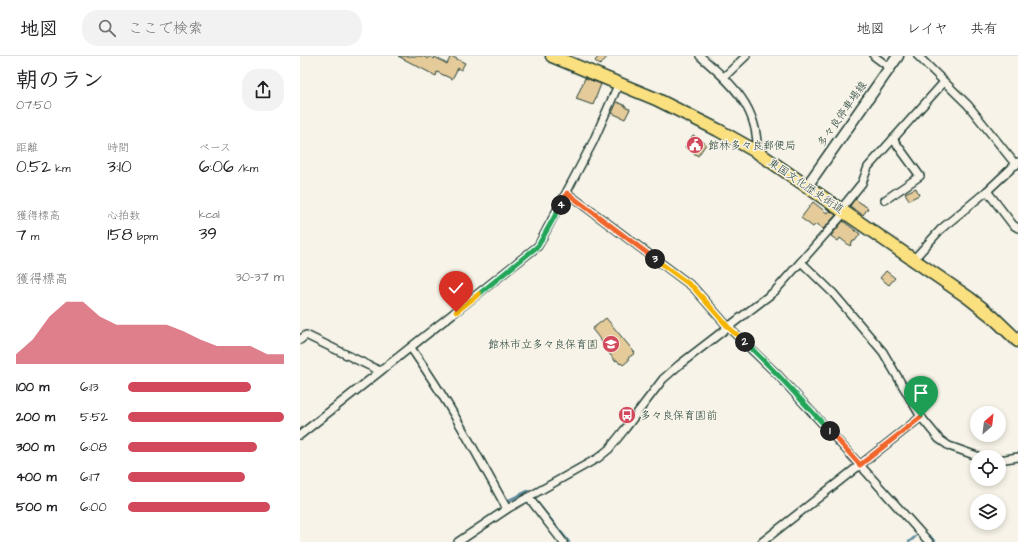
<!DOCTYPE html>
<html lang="ja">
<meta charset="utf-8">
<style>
body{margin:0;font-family:"Architects Daughter","Klee One",sans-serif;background:#f2f2f2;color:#202124;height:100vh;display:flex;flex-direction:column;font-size:15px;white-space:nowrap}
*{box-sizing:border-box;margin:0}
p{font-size:13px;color:#757577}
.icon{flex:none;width:22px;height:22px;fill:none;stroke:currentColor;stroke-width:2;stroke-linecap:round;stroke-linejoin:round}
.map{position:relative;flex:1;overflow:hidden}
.drawer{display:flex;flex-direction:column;background:#fff;width:300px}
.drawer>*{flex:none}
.needle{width:26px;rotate:28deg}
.buttons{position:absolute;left:670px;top:350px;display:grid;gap:8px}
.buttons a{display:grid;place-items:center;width:36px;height:36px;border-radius:50%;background:#fff;box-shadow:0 2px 6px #0003;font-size:20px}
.pin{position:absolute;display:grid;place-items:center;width:34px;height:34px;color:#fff;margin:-41px -17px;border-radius:50% 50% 50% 0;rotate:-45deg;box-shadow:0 0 4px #0007}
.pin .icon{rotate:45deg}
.km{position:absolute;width:20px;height:20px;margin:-10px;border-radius:50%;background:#222;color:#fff;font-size:11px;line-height:20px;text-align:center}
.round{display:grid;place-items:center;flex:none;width:42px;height:42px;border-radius:16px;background:#f2f2f2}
.overview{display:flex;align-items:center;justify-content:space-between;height:68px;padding:0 16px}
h1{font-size:22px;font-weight:600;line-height:30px}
.stats{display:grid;grid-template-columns:repeat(3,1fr);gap:6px;height:68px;padding:4px 16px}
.stats div{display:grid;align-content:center}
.stats b{font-size:17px;font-weight:600}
.stats small{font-size:11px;font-weight:400}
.stats p{font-size:11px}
.chart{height:112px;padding:8px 16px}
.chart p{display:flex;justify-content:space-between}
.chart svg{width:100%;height:72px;margin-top:4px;fill:#d1495b;opacity:.7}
ul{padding:0 16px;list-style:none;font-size:13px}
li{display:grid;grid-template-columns:64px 48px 1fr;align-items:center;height:30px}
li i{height:10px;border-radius:5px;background:#d1495b}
header{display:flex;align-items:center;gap:24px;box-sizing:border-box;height:56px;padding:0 20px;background:#fff;border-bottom:1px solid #e0e0e0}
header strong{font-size:19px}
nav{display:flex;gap:22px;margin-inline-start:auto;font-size:14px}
.search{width:280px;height:36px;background:#f2f2f2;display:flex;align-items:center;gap:10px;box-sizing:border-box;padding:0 14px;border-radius:16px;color:#757577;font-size:15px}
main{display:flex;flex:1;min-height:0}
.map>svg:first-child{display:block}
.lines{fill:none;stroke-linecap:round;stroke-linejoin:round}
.stream{stroke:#5c8c9e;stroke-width:2.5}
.building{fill:#e5cb9a;stroke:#1f3d34}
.minor-casing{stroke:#1f3d34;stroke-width:10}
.secondary-casing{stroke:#1f3d34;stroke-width:13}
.trunk-casing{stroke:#1f3d34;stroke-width:15}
.minor{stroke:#f7f3e8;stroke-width:7}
.secondary{stroke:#f7f3e8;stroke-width:10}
.trunk{stroke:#fbe080;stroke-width:12}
.split-1-casing{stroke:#fff;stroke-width:8}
.split-2-casing{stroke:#fff;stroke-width:8}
.split-3-casing{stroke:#fff;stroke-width:8}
.split-4-casing{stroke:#fff;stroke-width:8}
.split-5-casing{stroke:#fff;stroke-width:8}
.split-6-casing{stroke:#fff;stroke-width:8}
.split-1{stroke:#f0652b;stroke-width:5}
.split-2{stroke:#22a559;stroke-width:5}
.split-3{stroke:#f5b400;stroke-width:5}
.split-4{stroke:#f0652b;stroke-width:5}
.split-5{stroke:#22a559;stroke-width:5}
.split-6{stroke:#f5b400;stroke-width:5}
.labels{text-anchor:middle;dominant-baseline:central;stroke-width:3;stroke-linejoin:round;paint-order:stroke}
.street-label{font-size:11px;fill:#1f3d34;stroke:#f7f3e8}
.poi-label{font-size:11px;fill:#1f3d34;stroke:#f7f3e8;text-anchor:start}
</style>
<header>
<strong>地図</strong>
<div class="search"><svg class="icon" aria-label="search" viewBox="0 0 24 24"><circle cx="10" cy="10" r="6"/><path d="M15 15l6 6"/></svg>ここで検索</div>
<nav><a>地図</a><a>レイヤ</a><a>共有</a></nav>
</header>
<main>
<section class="drawer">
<div class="overview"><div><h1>朝のラン</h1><p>07:50</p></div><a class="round"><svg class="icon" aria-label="share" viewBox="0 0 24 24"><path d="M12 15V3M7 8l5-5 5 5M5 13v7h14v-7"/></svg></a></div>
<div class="stats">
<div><p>距離</p><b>0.52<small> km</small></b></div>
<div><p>時間</p><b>3:10</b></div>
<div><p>ペース</p><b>6:06<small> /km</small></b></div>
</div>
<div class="stats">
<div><p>獲得標高</p><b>7<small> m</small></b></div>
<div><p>心拍数</p><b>158<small> bpm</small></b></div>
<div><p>kcal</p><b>39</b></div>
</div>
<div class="chart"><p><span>獲得標高</span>30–37 m</p>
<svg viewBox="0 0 160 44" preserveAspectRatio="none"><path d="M0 44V38L10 29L20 15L30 6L40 6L50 15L60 20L70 20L80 20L90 20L100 24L110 29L120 33L130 33L140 33L150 38L160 38V44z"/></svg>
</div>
<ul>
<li><b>100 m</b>6:13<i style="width:79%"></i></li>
<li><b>200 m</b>5:52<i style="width:100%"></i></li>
<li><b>300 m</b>6:08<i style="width:83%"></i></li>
<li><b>400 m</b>6:17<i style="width:75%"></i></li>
<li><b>500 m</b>6:00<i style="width:91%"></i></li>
</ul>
</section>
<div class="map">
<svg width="718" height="486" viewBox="0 0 718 486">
<rect width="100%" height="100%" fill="#f7f3e8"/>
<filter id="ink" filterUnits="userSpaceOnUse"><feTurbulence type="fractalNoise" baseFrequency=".025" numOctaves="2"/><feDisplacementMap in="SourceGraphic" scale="8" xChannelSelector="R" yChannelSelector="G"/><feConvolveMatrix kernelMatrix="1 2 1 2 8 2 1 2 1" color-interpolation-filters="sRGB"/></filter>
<g filter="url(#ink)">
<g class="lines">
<g class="stream">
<polyline points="207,445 228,435"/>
<polyline points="236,445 269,486"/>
<polyline points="630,480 635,486"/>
<polyline points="609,486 615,481"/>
</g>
</g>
<g class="building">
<polygon points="98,0 123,0 128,3 129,0 134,3 135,1 147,8 151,0 165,7 161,14 158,12 152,23 137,16 136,20"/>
<polygon points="299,0 308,0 300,9 295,5"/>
<polygon points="285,22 301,28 293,49 276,43"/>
<polygon points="317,46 326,50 326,52 330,53 325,63 312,57"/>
<polygon points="393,79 406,88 398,100 385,91"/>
<polygon points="616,132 619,139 609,144 605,137"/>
<polygon points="555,143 568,152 563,159 550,150"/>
<polygon points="513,146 527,157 529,154 536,159 523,173 516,168 513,171 501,162"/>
<polygon points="543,165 560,178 555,185 553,185 550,190 540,182 538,185 531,180"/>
<polygon points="586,215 595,222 589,229 580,222"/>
<polygon points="306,262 335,297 328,302 329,304 323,309 321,307 320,308 317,304 315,305 309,297 310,296 292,273"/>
</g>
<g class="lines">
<defs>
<g id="minor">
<path d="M400,0c31,27 59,51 57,96"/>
<polyline points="574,0 590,12"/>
<polyline points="618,0 668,49 716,109"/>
<polyline points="424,21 446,0"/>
<polyline points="687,135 713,169 718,172"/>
<polyline points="267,137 393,231 429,272 478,319 560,409 629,486"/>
<polyline points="585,144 620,120 593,83"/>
<polyline points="541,153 562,127 568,111 644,26"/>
<polyline points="614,203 641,173 687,135 718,106"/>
<polyline points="501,206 533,237 583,296 621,361 639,383 649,390 680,401"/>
<polyline points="0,284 6,279 80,315"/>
<path d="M111,292c36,51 66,106 96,161"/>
<polyline points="0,379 238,190 293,86 319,27"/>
<polyline points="699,404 718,401"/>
<polyline points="229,442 263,486"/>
<polyline points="158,486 207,453 298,402 309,393 325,373 363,323 379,309 475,235 545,156"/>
<polyline points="462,486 621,361"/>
</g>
<polyline id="secondary" points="507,130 598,0"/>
<polyline id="trunk" points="252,0 356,43 418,74 457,96 669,242 693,261 718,285"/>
</defs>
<use href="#minor" class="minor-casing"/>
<use href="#secondary" class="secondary-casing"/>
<use href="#trunk" class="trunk-casing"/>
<use href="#minor" class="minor"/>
<use href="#secondary" class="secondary"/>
<use href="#trunk" class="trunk"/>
</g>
</g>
<g class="lines" filter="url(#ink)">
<defs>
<polyline id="split-1" points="530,375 560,409 621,361"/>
<polyline id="split-2" points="445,286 478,319 530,375"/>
<polyline id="split-3" points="355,203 393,231 429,272 445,286"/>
<polyline id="split-4" points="261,149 267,137 355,203"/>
<polyline id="split-5" points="179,238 238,190 261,149"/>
<polyline id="split-6" points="156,256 179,238"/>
</defs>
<use href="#split-1" class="split-1-casing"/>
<use href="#split-2" class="split-2-casing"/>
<use href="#split-3" class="split-3-casing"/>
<use href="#split-4" class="split-4-casing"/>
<use href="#split-5" class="split-5-casing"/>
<use href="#split-6" class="split-6-casing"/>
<use href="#split-1" class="split-1"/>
<use href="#split-2" class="split-2"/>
<use href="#split-3" class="split-3"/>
<use href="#split-4" class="split-4"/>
<use href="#split-5" class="split-5"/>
<use href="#split-6" class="split-6"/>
</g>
<defs>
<symbol id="civic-disc" viewBox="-11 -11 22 22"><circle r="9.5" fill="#d1495b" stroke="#f7f3e8"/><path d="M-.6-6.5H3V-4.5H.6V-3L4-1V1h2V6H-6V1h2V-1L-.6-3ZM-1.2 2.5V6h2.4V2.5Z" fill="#fff"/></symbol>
<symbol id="school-disc" viewBox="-11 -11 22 22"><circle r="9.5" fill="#d1495b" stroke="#f7f3e8"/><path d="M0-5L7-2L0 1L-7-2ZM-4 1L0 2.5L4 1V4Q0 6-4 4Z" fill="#fff"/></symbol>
<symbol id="bus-disc" viewBox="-11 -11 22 22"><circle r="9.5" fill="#d1495b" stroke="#f7f3e8"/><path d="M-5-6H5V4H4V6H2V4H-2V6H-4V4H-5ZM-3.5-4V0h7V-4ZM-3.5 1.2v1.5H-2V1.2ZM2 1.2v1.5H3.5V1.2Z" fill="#fff"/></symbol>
</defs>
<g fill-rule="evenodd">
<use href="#civic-disc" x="385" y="79" width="20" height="20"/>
<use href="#school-disc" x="301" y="278" width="20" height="20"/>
<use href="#bus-disc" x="317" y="349" width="20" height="20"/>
</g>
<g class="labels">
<g class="street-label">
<text transform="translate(542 58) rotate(-55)">多々良停車場線</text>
<text transform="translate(506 130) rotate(34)">東国文化歴史街道</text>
</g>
<g class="poi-label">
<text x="408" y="89">館林多々良郵便局</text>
<text x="298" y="288" text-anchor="end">館林市立多々良保育園</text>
<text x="340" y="359">多々良保育園前</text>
</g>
</g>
</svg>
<div class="buttons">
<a><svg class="needle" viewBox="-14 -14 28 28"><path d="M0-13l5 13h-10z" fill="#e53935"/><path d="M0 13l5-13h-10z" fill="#757577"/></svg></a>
<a><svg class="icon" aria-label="locate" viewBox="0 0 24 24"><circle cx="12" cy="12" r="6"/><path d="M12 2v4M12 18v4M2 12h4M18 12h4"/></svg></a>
<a><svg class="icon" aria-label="layers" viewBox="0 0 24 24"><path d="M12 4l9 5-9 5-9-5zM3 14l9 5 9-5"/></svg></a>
</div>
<div class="pin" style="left:621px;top:361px;background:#1e9e55"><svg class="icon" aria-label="arrive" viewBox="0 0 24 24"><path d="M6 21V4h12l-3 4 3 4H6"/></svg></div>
<div class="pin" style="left:156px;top:256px;background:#d93025"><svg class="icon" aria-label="check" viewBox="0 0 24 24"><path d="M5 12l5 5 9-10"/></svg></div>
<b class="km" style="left:530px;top:375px">1</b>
<b class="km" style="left:445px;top:286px">2</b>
<b class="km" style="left:355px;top:203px">3</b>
<b class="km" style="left:261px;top:149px">4</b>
</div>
</main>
